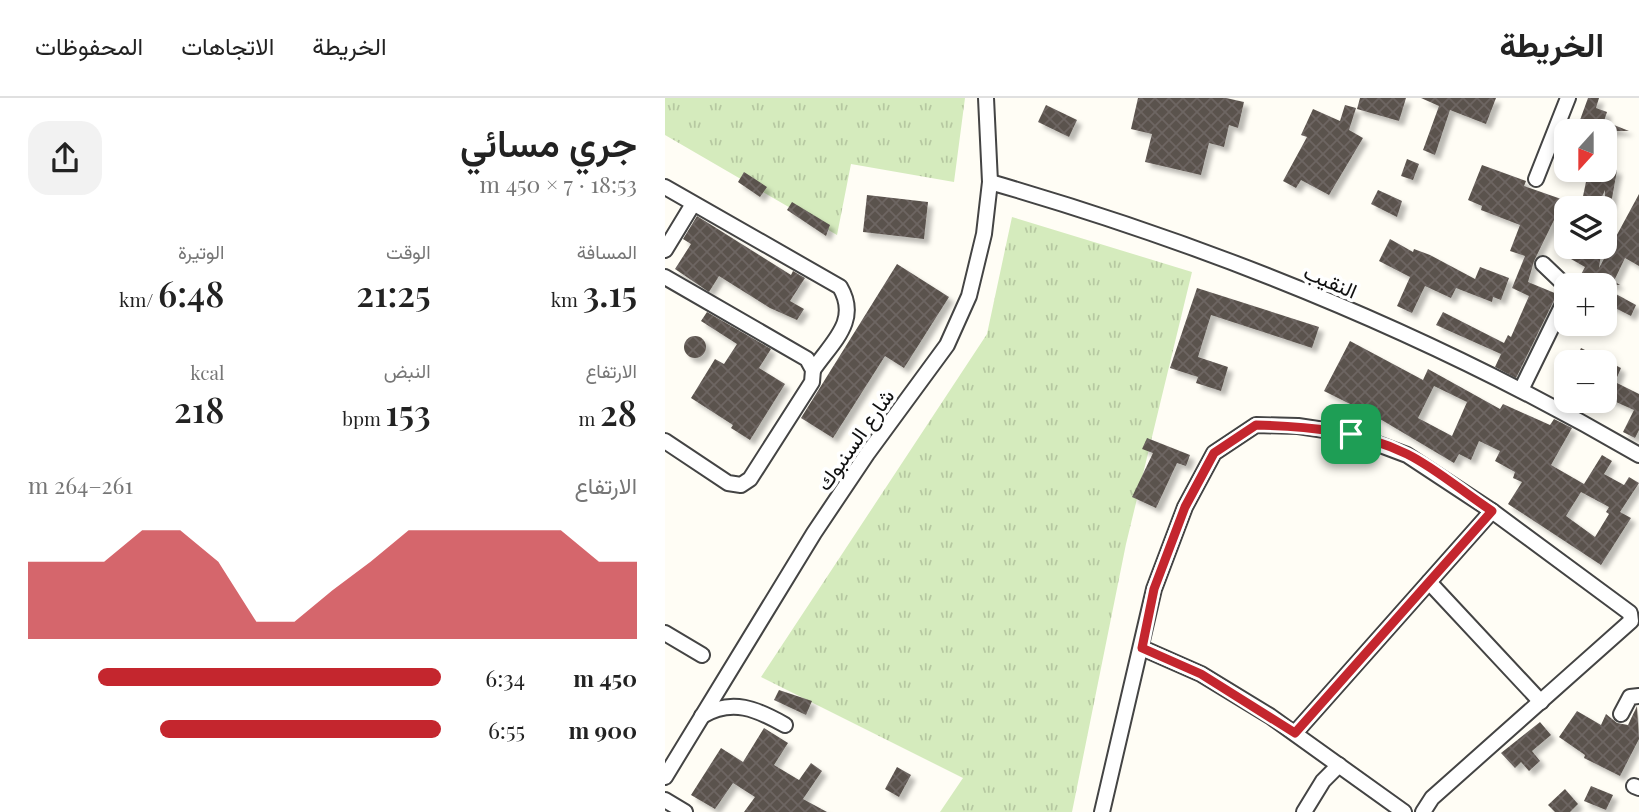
<!DOCTYPE html>
<html lang="ar">
<meta charset="utf-8">
<style>
body{margin:0;font-family:"Playfair Display",Vazirmatn,serif;background:#f2f2f2;color:#222;direction:rtl;height:100vh;display:flex;flex-direction:column;font-size:26px;white-space:nowrap}
*{box-sizing:border-box;margin:0}
p{font-size:23px;color:#767676}
.icon{flex:none;width:38px;height:38px;fill:none;stroke:currentColor;stroke-width:2;stroke-linecap:round;stroke-linejoin:round}
.map{position:relative;flex:1;overflow:hidden;direction:ltr}
.side{display:flex;flex-direction:column;background:#fff;width:665px}
.side>*{flex:none}
.needle{width:46px;rotate:201deg}
.fabs{position:absolute;left:889px;top:21px;display:grid;gap:14px}
.fabs a{display:grid;place-items:center;width:63px;height:63px;border-radius:14px;background:#fff;box-shadow:0 4px 10px #0003;font-size:35px}
.pin{position:absolute;display:grid;place-items:center;width:60px;height:60px;color:#fff;margin:-30px;border-radius:14px;box-shadow:0 4px 10px #0006}
.round{display:grid;place-items:center;flex:none;width:74px;height:74px;border-radius:21px;background:#f2f2f2}
.head{display:flex;align-items:center;justify-content:space-between;height:119px;padding:0 28px}
h1{font-size:38px;font-weight:600;line-height:52px}
.figures{display:grid;grid-template-columns:repeat(3,1fr);gap:10px;height:119px;padding:7px 28px}
.figures div{display:grid;align-content:center}
.figures b{font-size:35px;font-weight:600}
.figures small{font-size:19px;font-weight:400}
.figures p{font-size:19px}
.chart{height:196px;padding:14px 28px}
.chart p{display:flex;justify-content:space-between}
.chart svg{width:100%;height:126px;margin-top:7px;fill:#c4262e;opacity:.7}
ul{padding:0 28px;list-style:none;font-size:23px}
li{display:grid;grid-template-columns:112px 84px 1fr;align-items:center;height:52px}
li i{height:18px;border-radius:9px;background:#c4262e}
header{display:flex;align-items:center;gap:42px;box-sizing:border-box;height:98px;padding:0 35px;background:#fff;border-bottom:2px solid #e0e0e0}
header strong{font-size:33px}
nav{display:flex;gap:38px;margin-inline-start:auto;font-size:24px}
main{display:flex;flex:1;min-height:0}
.map>svg:first-child{display:block}
.grass{fill:url(#grass-tufts)}
.building{fill:url(#building-cross-hatch);fill-rule:evenodd;filter:url(#shadow)}
.lines{fill:none;stroke-linecap:round;stroke-linejoin:round}
.street-casing{stroke:#444;stroke-width:18}
.street{stroke:#fff;stroke-width:14}
.route-casing{stroke:#fff;stroke-width:14}
.route{stroke:#c4262e;stroke-width:9}
.labels{text-anchor:middle;dominant-baseline:central;stroke-width:7;stroke-linejoin:round;paint-order:stroke}
.street-label{font-size:21px;fill:#111;stroke:#fff}
</style>
<header>
<strong>الخريطة</strong>
<nav><a>الخريطة</a><a>الاتجاهات</a><a>المحفوظات</a></nav>
</header>
<main>
<div class="map">
<svg width="974" height="714" viewBox="0 0 974 714">
<defs>
<pattern id="grass-tufts" width="24" height="20" patternUnits="userSpaceOnUse" patternTransform="scale(1.75)"><rect width="24" height="20" fill="#d5ebbd"/><path d="M3 7l-1-3M5 7V3M7 7l1-3M15 17l-1-3M17 17v-4M19 17l1-3" fill="none" stroke="#b6c8a1"/></pattern>
<pattern id="building-cross-hatch" width="8" height="8" patternUnits="userSpaceOnUse" patternTransform="scale(1.75)"><rect width="8" height="8" fill="#5a524d"/><path d="M0 0l8 8M0 8l8-8" fill="none" stroke="#6d6662"/></pattern>
<filter id="shadow"><feDropShadow dx="5" dy="5" stdDeviation="2" flood-color="#0004"/></filter>
</defs>
<rect width="100%" height="100%" fill="#fffdf5"/>
<g class="grass">
<polygon points="0,0 300,0 289,84 186,66 172,137 0,37"/>
<polygon points="347,119 527,174 461,446 407,714 275,714 298,680 96,579 322,236"/>
</g>
<g class="building">
<polygon points="473,0 561,0 579,4 573,30 564,27 559,49 544,45 536,77 480,64 487,36 466,31"/>
<polygon points="695,0 741,0 734,23 692,11"/>
<polygon points="756,0 831,0 821,26 785,12 770,57 758,52 774,8"/>
<polygon points="923,0 934,0 931,10 942,14 939,23 964,33 911,33"/>
<polygon points="381,7 412,22 404,39 373,24"/>
<polygon points="680,7 691,10 684,32 698,40 664,97 636,82 631,90 618,83 642,39 636,37 648,11 675,23"/>
<polygon points="742,61 754,66 748,82 736,78"/>
<polygon points="817,67 861,83 859,88 916,108 923,74 940,77 940,69 952,72 946,106 940,105 940,92 932,110 891,110 901,116 901,127 889,122 869,163 863,184 892,196 851,280 830,269 836,256 771,227 778,214 839,245 843,237 846,239 864,198 847,190 860,158 845,153 855,127 816,112 817,108 803,102"/>
<polygon points="79,74 102,89 95,99 73,84"/>
<polygon points="713,92 737,103 732,119 706,106"/>
<polygon points="974,96 974,168 960,160 949,183 955,187 918,187 912,184 920,169 906,161 912,149 937,149 934,170"/>
<polygon points="202,97 263,104 259,141 198,134"/>
<polygon points="127,104 165,127 161,138 122,112"/>
<polygon points="32,118 126,177 128,173 140,180 125,203 139,211 132,222 105,210 54,178 44,194 10,171 26,146 18,141"/>
<polygon points="725,141 748,154 749,151 765,157 810,181 815,169 844,180 836,202 828,199 827,204 791,190 786,200 760,188 747,215 732,208 745,179 714,163"/>
<polygon points="232,166 284,199 239,270 220,258 168,340 136,320"/>
<polygon points="532,190 654,229 647,250 546,217 533,259 563,269 556,293 531,285 533,279 505,270"/>
<polygon points="940,190 971,207 966,218 940,205"/>
<polygon points="42,214 106,251 94,270 120,286 85,342 66,330 68,327 26,300 50,261 59,266 72,246 36,223"/>
<circle cx="30" cy="249" r="11"/>
<path d="M685,243l73,39 5,-11 72,40 3,-5 47,21 4,-6 18,9 -21,37 33,19 18,-29 10,6 -8,13 20,11 5,-8 10,6 -19,29 11,6 -30,47 -93,-61 14,-22 -9,-4 2,-6 -20,-11 5,-10 -21,-10 -8,19 -12,-6 -5,9 -84,-50 -6,16 -15,-6 5,-17 -30,-15zM769,288l33,16 -15,34 -34,-18zM916,394l28,15 -3,5 3,2 -14,23 -29,-21z"/>
<polygon points="916,250 956,270 950,284 974,296 974,332 970,340 958,334 969,312 942,300 940,305 940,264 910,264"/>
<polygon points="482,340 525,357 521,368 512,365 491,410 467,399 488,355 477,351"/>
<polygon points="114,592 147,603 141,617 109,602"/>
<polygon points="972,608 974,641 955,678 919,660 920,657 894,639 912,613 936,627 941,616 952,625 963,627"/>
<polygon points="875,624 886,637 867,653 875,663 864,673 856,664 850,670 836,655"/>
<polygon points="99,630 123,645 109,667 134,682 146,665 157,673 138,701 162,714 79,714 90,699 68,685 50,711 26,697 56,650 78,664"/>
<polygon points="232,669 246,677 234,699 220,691"/>
<polygon points="926,688 948,697 941,712 919,703"/>
<polygon points="900,691 913,706 905,714 890,714 883,707"/>
</g>
<g class="lines">
<defs>
<g id="street">
<polyline points="871,81 903,0"/>
<path d="M325,84c226,65 446,155 649,273"/>
<path d="M0,89l175,100c20,34 -8,55 -27,83"/>
<polyline points="0,152 28,106"/>
<polyline points="878,166 901,188"/>
<polyline points="0,179 142,261 148,272 147,284 85,381 76,387 63,385 0,343"/>
<polyline points="856,292 901,200"/>
<polyline points="764,484 876,604"/>
<polyline points="0,535 37,557"/>
<polyline points="477,550 536,576 605,618 739,714"/>
<polyline points="956,616 965,599 974,598"/>
<path d="M37,618c30,-18 55,-7 83,9"/>
<polyline points="630,635 827,413"/>
<polyline points="0,679 149,435 202,356 282,247 304,198 319,136 325,84 321,0"/>
<polyline points="969,688 974,690"/>
<polyline points="0,702 20,714"/>
<polyline points="437,714 489,491 520,409 549,355 591,327 633,328 686,336 742,357 827,413 965,515 966,523 767,700 758,714"/>
<polyline points="639,714 658,683 674,667"/>
</g>
</defs>
<use href="#street" class="street-casing"/>
<use href="#street" class="street"/>
</g>
<g class="lines">
<defs>
<path id="route" d="M591,327c51,1 104,6 151,29 30,15 57,39 85,57l-197,222 -94,-59 -59,-26 12,-59 31,-82 29,-54z"/>
</defs>
<use href="#route" class="route-casing"/>
<use href="#route" class="route"/>
</g>
<g class="labels">
<g class="street-label">
<text transform="translate(666 182) rotate(23)">النقيب</text>
<text transform="translate(189 341) rotate(-55)">شارع السنبوك</text>
</g>
</g>
</svg>
<div class="fabs">
<a><svg class="needle" viewBox="-14 -14 28 28"><path d="M0-13l5 13h-10z" fill="#e53935"/><path d="M0 13l5-13h-10z" fill="#767676"/></svg></a>
<a><svg class="icon" aria-label="layers" viewBox="0 0 24 24"><path d="M12 4l9 5-9 5-9-5zM3 14l9 5 9-5"/></svg></a>
<a>+</a>
<a>−</a>
</div>
<div class="pin" style="left:686px;top:336px;background:#1e9e55"><svg class="icon" aria-label="arrive" viewBox="0 0 24 24"><path d="M6 21V4h12l-3 4 3 4H6"/></svg></div>
</div>
<section class="side">
<div class="head"><div><h1>جري مسائي</h1><p>18:53 · 7 × 450 m</p></div><a class="round"><svg class="icon" aria-label="share" viewBox="0 0 24 24"><path d="M12 15V3M7 8l5-5 5 5M5 13v7h14v-7"/></svg></a></div>
<div class="figures">
<div><p>المسافة</p><b>3.15<small> km</small></b></div>
<div><p>الوقت</p><b>21:25</b></div>
<div><p>الوتيرة</p><b>6:48<small> /km</small></b></div>
</div>
<div class="figures">
<div><p>الارتفاع</p><b>28<small> m</small></b></div>
<div><p>النبض</p><b>153<small> bpm</small></b></div>
<div><p>kcal</p><b>218</b></div>
</div>
<div class="chart"><p><span>الارتفاع</span>261–264 m</p>
<svg viewBox="0 0 160 44" preserveAspectRatio="none"><path d="M0 44V17L10 17L20 17L30 6L40 6L50 17L60 38L70 38L80 27L90 17L100 6L110 6L120 6L130 6L140 6L150 17L160 17V44z"/></svg>
</div>
<ul>
<li><b>450 m</b>6:34<i style="width:83%"></i></li>
<li><b>900 m</b>6:55<i style="width:68%"></i></li>
</ul>
</section>
</main>
